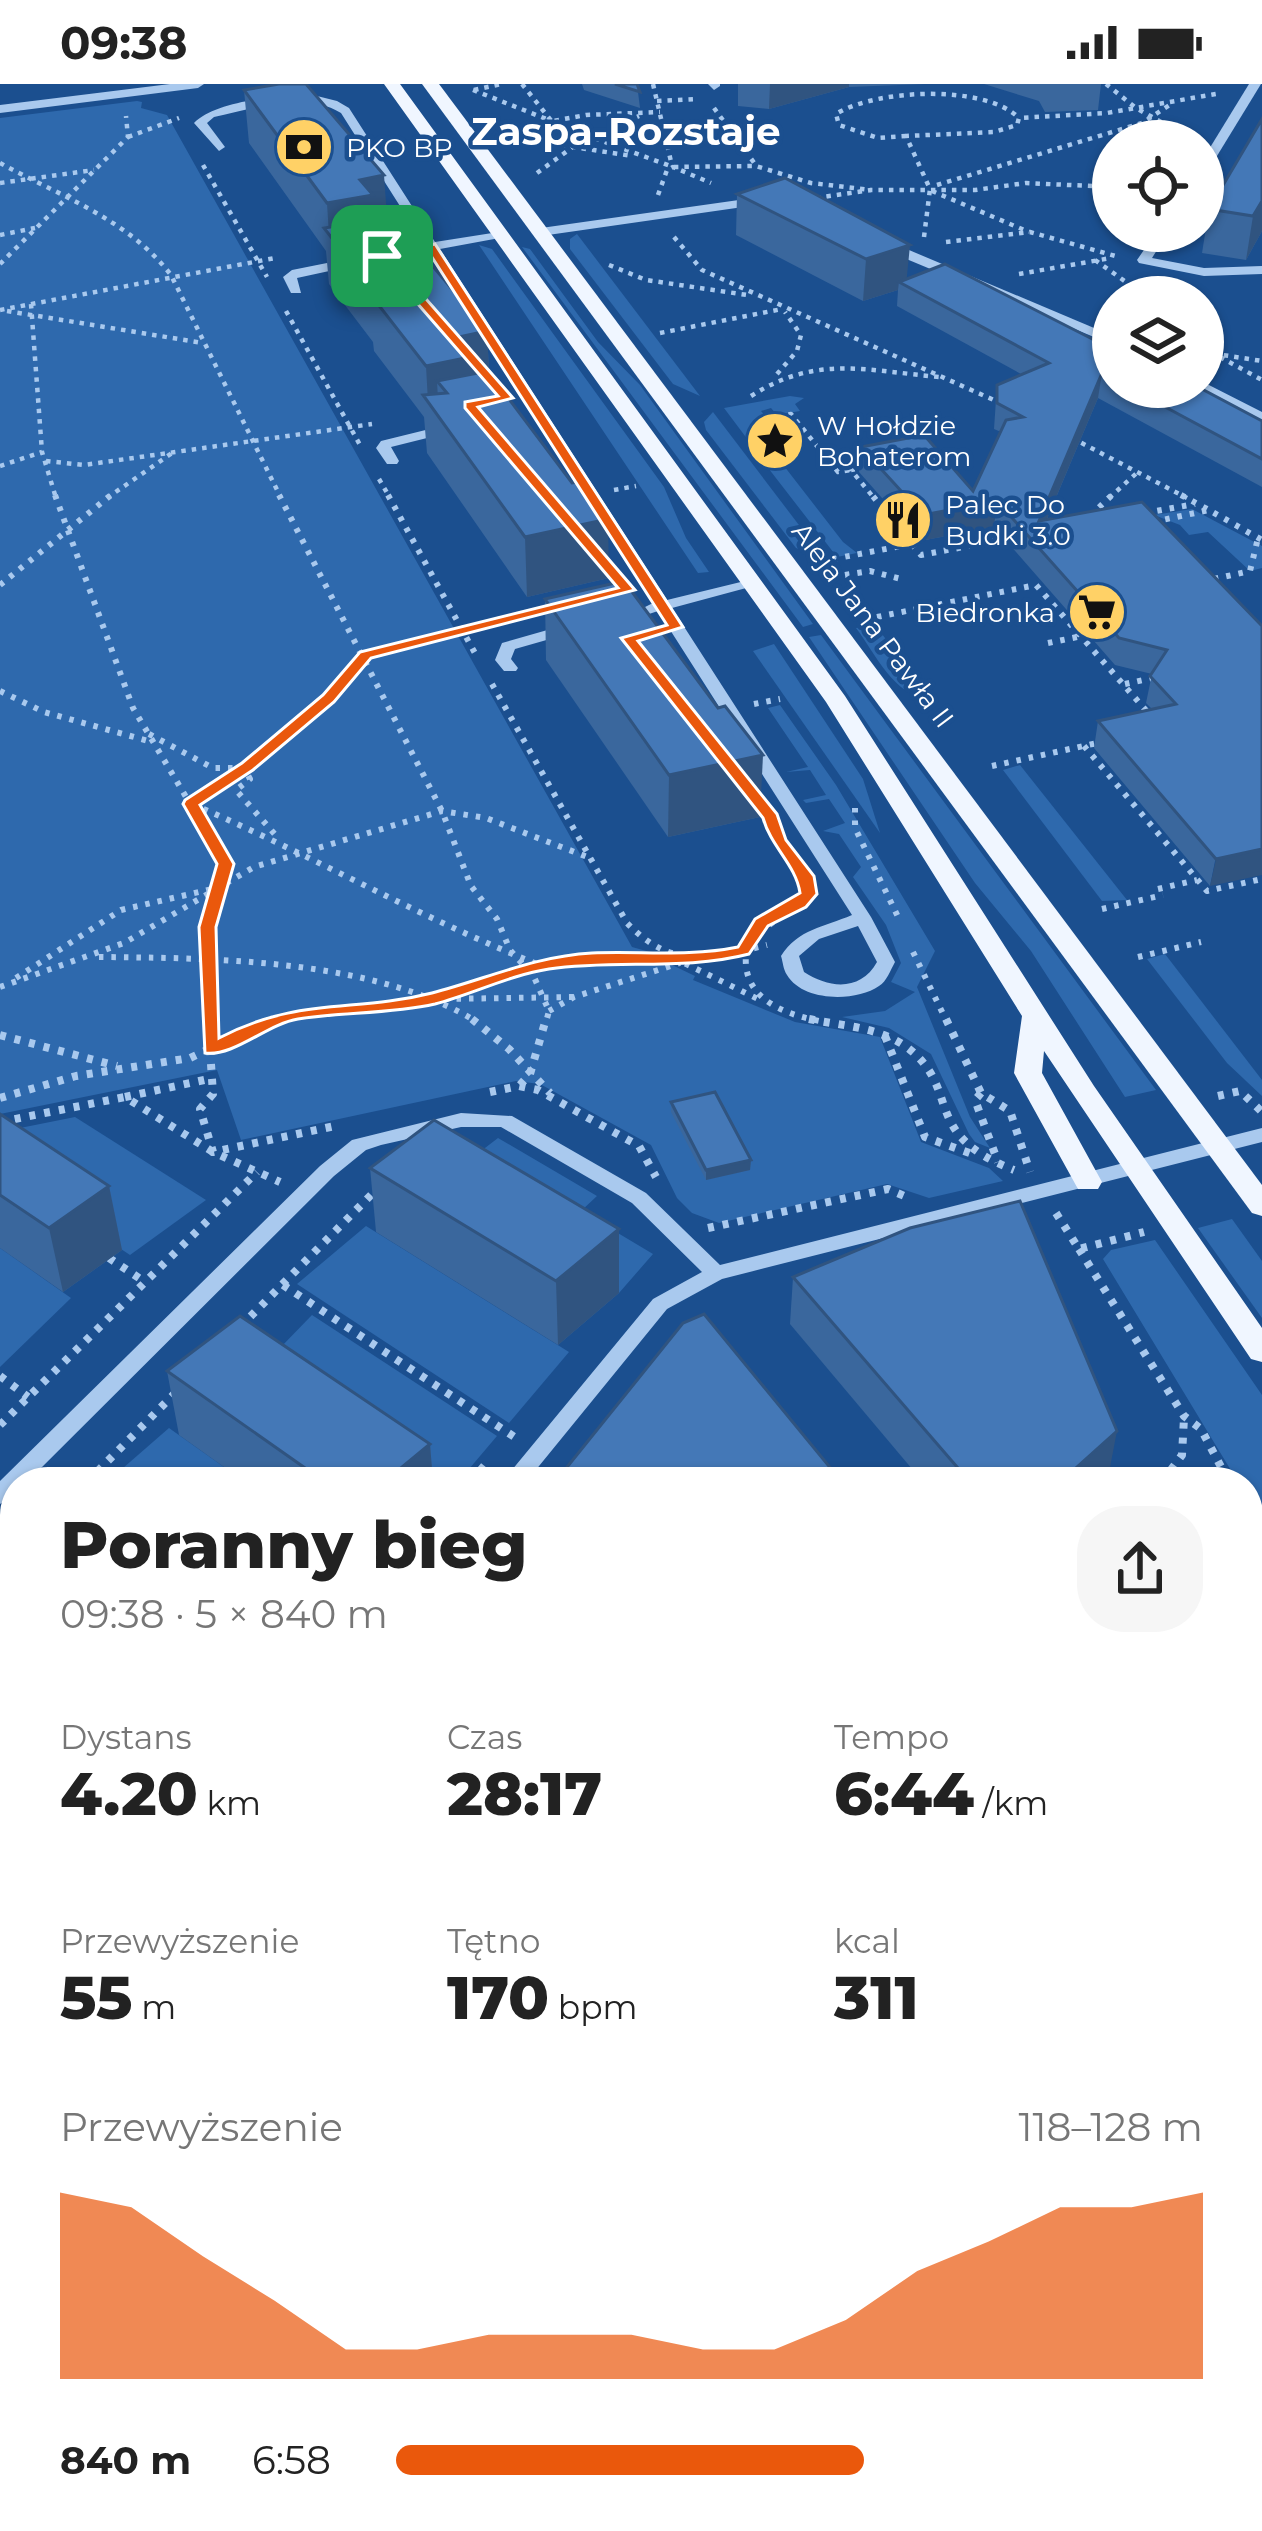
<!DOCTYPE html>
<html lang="pl">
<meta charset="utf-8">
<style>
body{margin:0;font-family:Montserrat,sans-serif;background:#f6f6f6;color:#222;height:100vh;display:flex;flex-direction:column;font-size:45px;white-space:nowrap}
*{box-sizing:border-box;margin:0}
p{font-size:39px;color:#767676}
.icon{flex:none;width:66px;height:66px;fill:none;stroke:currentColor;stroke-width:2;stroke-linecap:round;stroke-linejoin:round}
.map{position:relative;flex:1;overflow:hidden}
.panel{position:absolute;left:0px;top:1383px;width:1263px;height:1065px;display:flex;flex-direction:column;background:#fff;border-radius:48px 48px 0 0;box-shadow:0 3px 9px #0004}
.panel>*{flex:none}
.buttons{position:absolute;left:1092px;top:36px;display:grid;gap:24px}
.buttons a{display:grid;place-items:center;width:132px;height:132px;border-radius:50%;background:#fff;box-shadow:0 3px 9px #0004;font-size:60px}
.pin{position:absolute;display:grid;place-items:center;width:102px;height:102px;color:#fff;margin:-51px;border-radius:24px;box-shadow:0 6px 18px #0006}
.round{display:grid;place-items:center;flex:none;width:126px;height:126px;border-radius:48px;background:#f6f6f6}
.head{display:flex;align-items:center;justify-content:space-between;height:204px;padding:0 60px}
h1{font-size:66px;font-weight:800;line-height:90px}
.metrics{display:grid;grid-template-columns:repeat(3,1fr);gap:18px;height:204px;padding:12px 60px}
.metrics div{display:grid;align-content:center}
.metrics b{font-size:60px;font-weight:800}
.metrics small{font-size:33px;font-weight:400}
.metrics p{font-size:33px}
.chart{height:336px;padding:24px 60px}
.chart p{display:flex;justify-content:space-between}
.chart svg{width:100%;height:216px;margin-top:12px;fill:#ea580c;opacity:.7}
ul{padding:0 60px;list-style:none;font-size:39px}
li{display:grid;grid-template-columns:192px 144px 1fr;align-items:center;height:90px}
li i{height:30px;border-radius:15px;background:#ea580c}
.status{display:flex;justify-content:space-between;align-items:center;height:84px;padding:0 60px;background:#fff;direction:ltr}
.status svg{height:33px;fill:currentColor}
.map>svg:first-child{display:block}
.green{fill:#2e69ad}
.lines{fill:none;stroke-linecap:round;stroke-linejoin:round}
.path-far3{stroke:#a9c9ee;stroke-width:4.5;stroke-dasharray:4.5 6;stroke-linecap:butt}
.path-far2{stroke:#a9c9ee;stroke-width:6;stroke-dasharray:4.5 8;stroke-linecap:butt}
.path-far1{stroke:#a9c9ee;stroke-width:8;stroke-dasharray:6 9;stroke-linecap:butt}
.path{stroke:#a9c9ee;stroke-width:9;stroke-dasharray:8 12;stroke-linecap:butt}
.minor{fill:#a9c9ee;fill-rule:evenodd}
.major{fill:#f0f6ff;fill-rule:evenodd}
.tram{stroke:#fff;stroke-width:4.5}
.wall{fill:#3a679d}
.shaded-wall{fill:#305480}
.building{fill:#4478b7;stroke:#305480;stroke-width:3}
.route{fill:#ea580c;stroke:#fff;stroke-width:3;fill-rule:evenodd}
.labels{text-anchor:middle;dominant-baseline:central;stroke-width:9;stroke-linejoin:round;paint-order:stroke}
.far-poi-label{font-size:27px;fill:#fff;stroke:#1b4f8f;text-anchor:start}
.far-street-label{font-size:27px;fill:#fff;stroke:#1b4f8f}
.far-district-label{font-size:39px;font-weight:bold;fill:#fff;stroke:#1b4f8f}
</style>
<div class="status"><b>09:38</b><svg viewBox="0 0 49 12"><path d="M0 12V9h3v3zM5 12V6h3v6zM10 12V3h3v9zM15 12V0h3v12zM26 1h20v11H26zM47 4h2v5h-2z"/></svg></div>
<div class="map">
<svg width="1262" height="2447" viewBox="0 0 1262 2447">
<rect width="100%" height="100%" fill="#1b4f8f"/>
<g class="green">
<polygon points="137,17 142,18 141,24 167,31 632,863 675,875 670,880 695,892 693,896 795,938 880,953 921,1058 989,1084 1003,1097 929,1114 887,1100 719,1139 692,1129 677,1114 651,1061 540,1000 516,997 241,1056 217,986 0,1030 0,34"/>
<polygon points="577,150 700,312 673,300 570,165 570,155"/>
<polygon points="479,161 492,165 664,403 686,454 709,488 698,489"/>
<polygon points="522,163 530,165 598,258 640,301 813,540 803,543"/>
<polygon points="790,312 804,314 795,320 800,327 777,331 771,324 761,327 768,335 788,332 803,349 761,351 765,357 751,360 724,324"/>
<polygon points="713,328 824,474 796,464 706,346 704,338"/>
<polygon points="767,360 843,458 857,469 837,473 752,363"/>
<polygon points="1192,425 1262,462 1262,484 1250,487 1208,448 1189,451 1180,441 1154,431"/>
<path d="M875,541l56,73c-35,2 -56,-45 -75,-70z"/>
<polygon points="821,551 1156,1006 1125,1013 1031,867 975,799 809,553"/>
<polygon points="774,560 863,695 880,749 753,567"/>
<polygon points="780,621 836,701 935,867 917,903 970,1033 990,1064 975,1058 969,1050 931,970 889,944 842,933 885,927 915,908 891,898 901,879 886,841 853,793 861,783 839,750 823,747 845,739 829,715 806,719 803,716 826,711 810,686 786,688 808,683 768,624"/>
<polygon points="1020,681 1127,816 1102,817 1003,686"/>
<polygon points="1165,870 1262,996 1262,1012 1227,979 1147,875"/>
<polygon points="75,1033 206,1116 130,1171 0,1084 0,1048"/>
<polygon points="498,1054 597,1112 581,1127 653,1170 619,1209 438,1100"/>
<polygon points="1232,1135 1262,1177 1262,1234 1198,1144"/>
<polygon points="366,1142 569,1268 509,1339 297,1200"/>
<polygon points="1155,1156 1262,1311 1262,1453 1248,1457 1248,1398 1238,1398 1103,1175 1111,1166"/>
<polygon points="0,1164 71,1214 0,1283"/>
<polygon points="312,1231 497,1352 458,1398 399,1398 250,1295"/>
<polygon points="169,1344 245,1398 107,1398"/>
<polygon points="1262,1480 1262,1628 1248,1636 1248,1485"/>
<polygon points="0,1604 15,1616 15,1732 0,1720"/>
</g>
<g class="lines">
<g class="path-far3">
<polyline points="522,0 553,39 673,83 756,82 811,99 871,106"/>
<polyline points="653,0 672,82"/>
<polyline points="1106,0 1136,24 1195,57"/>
<polyline points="473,6 549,36"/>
<polyline points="474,6 501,0"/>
<polyline points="657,17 698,15"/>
<polyline points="714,24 755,80"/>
<polyline points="503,46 586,31 660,28"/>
<path d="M906,52l-28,2 -39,-13 -3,-11c40,-25 149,-30 183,4"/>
<polyline points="128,53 179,34"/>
<polyline points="509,53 632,72"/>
<path d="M0,79c60,33 128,56 171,112l110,223"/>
<polyline points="203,81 267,193"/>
<polyline points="537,89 581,57 639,32"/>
<polyline points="0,99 94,86"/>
<polyline points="937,101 1142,39 1171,20"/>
<polyline points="932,107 1029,148"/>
<polyline points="658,111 667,86 673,83 711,99"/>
<polyline points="816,114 871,106 975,106 1026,99 1113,103"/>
<polyline points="1203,125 1215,106"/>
<polyline points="0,151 35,144"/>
<polyline points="674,153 702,186 1005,321"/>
<polyline points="924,153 930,105 906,52 994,48 1017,41 1019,34 1107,29 1221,9"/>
<polyline points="946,158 1030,148 1119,173"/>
<polyline points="1095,176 1147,213"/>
<polyline points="0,180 128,53 126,32"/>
<polyline points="609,181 646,196 747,211"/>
<polyline points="1019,190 1111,174"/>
<polyline points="31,220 42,368 56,414"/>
<polyline points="0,226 275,174"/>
<polyline points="7,227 203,259"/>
<polyline points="286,227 360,361"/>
<polyline points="660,249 782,225"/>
<polyline points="1203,268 1262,277"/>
<polyline points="1220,273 1262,296"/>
<polyline points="777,290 797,267 801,251 785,228"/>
<path d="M751,312c66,-42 116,-25 189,-19"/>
<polyline points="778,332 791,330 838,388 851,386"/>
<polyline points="1072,354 1187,414"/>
<polyline points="747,362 769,358 765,353 808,351"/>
<polyline points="46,377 84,381 372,340"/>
<polyline points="0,382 42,368"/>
<polyline points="865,383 851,386 874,414"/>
<polyline points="379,395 390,414"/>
<polyline points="614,406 636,402"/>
<polyline points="107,414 172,369"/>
<polyline points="1109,414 1139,387"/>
</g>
<g class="path-far2">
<polyline points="55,411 133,624 226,780 208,843 208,938"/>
<polyline points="279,411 442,727 471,802 497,835 510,866 534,893 549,927 546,938"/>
<polyline points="388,411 476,571"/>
<polyline points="1181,411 1209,426"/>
<polyline points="1145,429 1195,420"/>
<polyline points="1090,432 1112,411"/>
<polyline points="1153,438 1209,426 1262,456"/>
<polyline points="912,460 921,471 1012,454"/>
<polyline points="833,475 912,460 872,411"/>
<polyline points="845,491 870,487 905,496"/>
<polyline points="1214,495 1250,487 1258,454"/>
<polyline points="0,501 111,411"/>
<polyline points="877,533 1036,501 1150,631"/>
<polyline points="1048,559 1082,552"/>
<path d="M492,600l135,239c45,47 83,36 140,22"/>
<polyline points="1125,600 1157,593"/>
<polyline points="0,607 44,628 152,658"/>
<polyline points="754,620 780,615"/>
<polyline points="149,650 213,684 244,684 250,695 236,706 279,755"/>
<polyline points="1084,662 1207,807 1262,795"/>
<polyline points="992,682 1102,658"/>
<polyline points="191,720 248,683 329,615 366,571 498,537"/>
<path d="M192,720c117,50 227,113 345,160"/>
<polyline points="855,724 855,744 900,837"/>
<path d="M809,804l-17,21 -43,30c-16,56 30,75 76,83"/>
<polyline points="1158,805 1197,796"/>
<polyline points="1102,825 1163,811"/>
<polyline points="913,868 947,938"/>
<path d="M99,873c116,1 276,2 378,65"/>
<polyline points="1138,873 1201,858"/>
<polyline points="674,874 758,915"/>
<polyline points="16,894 121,826 212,805"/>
<polyline points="0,903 124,859 254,783 442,727 486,734 590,774"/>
<polyline points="444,915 574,913"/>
<polyline points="549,927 574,913 680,879"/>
<polyline points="262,938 295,930 430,915 541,880 660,873"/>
</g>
<g class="path-far1">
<polyline points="208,935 213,1010 200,1025 213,1068 335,1042"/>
<polyline points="472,935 509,965 550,1009"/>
<path d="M809,935c34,7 71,8 99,29 54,42 12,86 106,122"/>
<polyline points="946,935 981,1009 1010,1027 1030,1088"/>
<polyline points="0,951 117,982"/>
<polyline points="885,952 925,1053 972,1070"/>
<polyline points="520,1001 530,990 546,935"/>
<polyline points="490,1008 519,1002 538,1006 639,1062 656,1093"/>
<polyline points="981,1009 975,1016 998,1078"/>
<polyline points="1218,1012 1240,1007 1261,1027"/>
<polyline points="125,1013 209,995"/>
<polyline points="0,1014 76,992 190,974 273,935"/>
<polyline points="0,1038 125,1013 213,1068 280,1098"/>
<polyline points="1056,1129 1079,1165 1144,1148"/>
<polyline points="708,1144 888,1105 909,1114"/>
<polyline points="1079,1165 1184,1332 1201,1345 1229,1398"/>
<polyline points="109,1174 145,1198"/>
<polyline points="283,1201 516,1354"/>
<polyline points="240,1243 377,1105"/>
<polyline points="0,1292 28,1313"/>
<polyline points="0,1341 257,1088"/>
<polyline points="87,1398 179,1305"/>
<polyline points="471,1398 488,1377"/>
<polyline points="1162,1398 1182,1371 1184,1334"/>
<polyline points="1248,1470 1262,1466"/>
</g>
<g class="path">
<polyline points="0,1747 15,1746"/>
<polyline points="0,1856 15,1855"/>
<polyline points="0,2193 15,2192"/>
<polyline points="1248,2249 1262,2251"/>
<polyline points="1248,2419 1262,2426"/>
<polyline points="885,2447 891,2433"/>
</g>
<g class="minor">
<polygon points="170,0 204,0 198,4 0,29 0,21"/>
<polygon points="708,0 720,0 720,2 714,6"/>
<polygon points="1249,0 1261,0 1209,85 1203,89 1203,75"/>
<path d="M317,12l20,5 12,7 86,134 70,-11v6l-65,12 227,351 86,-21 8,5 -89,24 199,309 24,45c-5,9 -8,19 -16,24 -23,16 -76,16 -92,-11 -4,-6 -4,-13 -6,-19 17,-27 43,-29 71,-41l-194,-304 -9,3 -8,-5 12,-6 -225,-352 -10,2 -6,-4 12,-5 -83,-131c-38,-23 -87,-4 -127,4l-7,6 18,24 -6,4 -25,-28c22,-23 91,-29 123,-27zM858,842l19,36c-16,29 -47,27 -73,10l-5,-16 20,-17z"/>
<polygon points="760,113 764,114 764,120 541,152 535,148 541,144"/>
<polygon points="1157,147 1169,147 1152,174 1204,184 1262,182 1262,190 1204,192 1139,179 1137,176"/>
<polygon points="880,158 890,158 1113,252 1113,261 880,164"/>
<polygon points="352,174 357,175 357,181 297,194 301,209 291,209 283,193 292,186"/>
<polygon points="1203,298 1262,328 1262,338 1198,305 1203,303"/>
<polygon points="454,339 459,340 459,346 391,363 399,377 397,380 387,380 376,364 381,357"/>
<polygon points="572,539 578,541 578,547 515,565 511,575 518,584 516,587 504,587 495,576 502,559"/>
<polygon points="461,1029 512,1032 646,1109 720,1181 1262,1044 1262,1058 722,1195 667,1225 526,1398 502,1398 653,1215 702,1188 632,1119 501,1043 461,1043 381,1061 366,1066 334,1092 27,1398 15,1398 15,1410 0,1420 0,1397 320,1082 352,1056"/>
<polygon points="0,1780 15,1782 15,1804 0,1802"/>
</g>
<g class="major">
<polygon points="384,0 400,0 845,612 1094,1002 1262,1244 1262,1278 1251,1275 1044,967 1042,989 1102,1098 1098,1105 1078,1105 1014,989 1022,932 826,618"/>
<polygon points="422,0 439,0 1262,1101 1262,1132 1252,1129"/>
<polygon points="1262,1642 1262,1702 1248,1704 1248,1647"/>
<polygon points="1262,1809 1262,1841 1248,1842 1248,1810"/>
<polygon points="15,1915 15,1949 0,1951 0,1917"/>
<polygon points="1262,1977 1262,2013 1248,2014 1248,1978"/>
<polygon points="15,2083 15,2121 0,2122 0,2084"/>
<rect x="1248" y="2113" width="14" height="38"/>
</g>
<g class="tram">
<polyline points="1248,1898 1262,1896"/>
<polyline points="1248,1925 1262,1924"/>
<polyline points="0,2003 15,2002"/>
<polyline points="0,2032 15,2030"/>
</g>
</g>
<g class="wall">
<polygon points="582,0 637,0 640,24 584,6"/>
<polygon points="738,0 925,0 849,3 769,25 738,22"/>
<polygon points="984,0 1101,0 1098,26 1045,28 1039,17"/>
<polygon points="244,6 387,128 487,247 489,289 609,494 527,513 427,369 424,333 374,267 373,258 329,200 326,167 249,59"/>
<polygon points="1262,35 1262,147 1246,176 1202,169 1209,125"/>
<polygon points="737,110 907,195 1106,262 1113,260 1113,303 1198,303 1262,337 1262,403 1098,314 1047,435 1262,542 1210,802 1094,664 1098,637 1152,625 1146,619 1152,590 1115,581 994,443 920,457 859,388 861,363 973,407 1001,348 994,345 997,301 1021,290 897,222 898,206 863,217 736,151"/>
<polygon points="545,515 760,733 668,753 546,576"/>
<polygon points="671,1018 751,1076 750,1086 706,1096 671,1028"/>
<polygon points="0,1030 109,1102 122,1166 63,1208 0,1164"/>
<polygon points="370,1084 619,1209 558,1261 376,1148"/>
<polygon points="793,1193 1108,1394 1103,1398 923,1398 790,1240"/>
<polygon points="167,1287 430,1360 433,1398 245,1398 179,1351"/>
<polygon points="15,1457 15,1616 0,1604 0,1458"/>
</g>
<g class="shaded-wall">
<polygon points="770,0 849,0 849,3 769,25"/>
<polygon points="384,91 388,146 344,141 338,134 340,165 329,151 327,119 360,96"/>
<polygon points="1262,117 1262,147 1246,176 1253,132"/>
<polygon points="910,161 906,202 899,198 898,206 863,217 866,175"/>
<polygon points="487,247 490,304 447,309 437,297 439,334 428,318 426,282 459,253"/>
<polygon points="1102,289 1098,314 1035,463 1039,437"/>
<polygon points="997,417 994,443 920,457 923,431"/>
<polygon points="608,435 609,494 527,513 525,453"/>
<polygon points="763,671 760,733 668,753 669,691"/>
<polygon points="1262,765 1262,791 1210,802 1216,775"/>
<polygon points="751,1076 750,1086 706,1096 706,1086"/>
<polygon points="109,1102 122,1166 63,1208 49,1144"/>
<polygon points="619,1145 619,1209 558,1261 556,1197"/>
<polygon points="1117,1347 1108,1394 1103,1398 1041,1398"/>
<polygon points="430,1360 433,1398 384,1398"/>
<polygon points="2,2370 5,2378 0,2417 0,2382"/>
</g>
<g class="building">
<polygon points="279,0 306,0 384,91 360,96 373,111 327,119 244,6"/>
<polygon points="615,0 637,0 640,8"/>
<polygon points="1262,35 1262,117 1253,132 1209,125"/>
<polygon points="785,94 910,161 866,175 737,110"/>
<polygon points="385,125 487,247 459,253 475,272 426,282 370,210 375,209 324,144 344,141 338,134"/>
<polygon points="945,180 1106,262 1113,260 1113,295 1102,289 1039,437 1142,418 1262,542 1262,765 1216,775 1098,637 1176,620 1150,592 1167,566 1119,554 997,417 923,431 861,363 924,351 973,407 1006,336 1023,333 997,319 997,301 1049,279 899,198"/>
<polygon points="488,287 572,399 579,398 608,435 525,453 423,311 447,309 437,297"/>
<polygon points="1128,303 1198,303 1262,337 1262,375"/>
<polygon points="624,497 718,624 725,622 763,671 669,691 545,515"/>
<polygon points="715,1008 751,1076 706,1086 671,1018"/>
<polygon points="0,1030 109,1102 49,1144 0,1111"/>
<polygon points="434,1036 619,1145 556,1197 370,1084"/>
<polygon points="1020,1117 1117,1347 1068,1391 1041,1398 970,1398 793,1193 910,1144"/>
<polygon points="704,1230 842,1398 555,1398 683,1239"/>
<polygon points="240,1232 430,1360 384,1398 325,1398 167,1287"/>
<polygon points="8,1452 15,1457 15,1568 0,1556 0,1458"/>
</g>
<path class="route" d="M435,160l248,383 -45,14 139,173 9,26 28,36 3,18 -11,13 -38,19 -19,28c-65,17 -133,5 -200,15 -39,6 -76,25 -114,35 -45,10 -92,8 -137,15 -31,5 -64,38 -93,34l-6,-126 18,-63 -34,-60 2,-4 57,-37 81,-68 37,-43 258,-64 -153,-180v-6l33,-6 -122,-140zM428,167l239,374 -46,13 142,180c8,29 33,47 37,75l-45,26 -17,28c-49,10 -97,4 -146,6 -57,3 -106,26 -160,40 -79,20 -132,3 -213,45l-3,-111 18,-63 -34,-59 53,-35 81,-68 37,-44 264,-68 -157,-183 35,-9 -123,-140z"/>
<defs>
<symbol id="bank-disc" viewBox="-11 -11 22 22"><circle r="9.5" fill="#ffd166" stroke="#1b4f8f"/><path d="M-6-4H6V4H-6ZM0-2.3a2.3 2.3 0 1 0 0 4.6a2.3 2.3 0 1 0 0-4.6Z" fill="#111"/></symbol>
<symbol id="sight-disc" viewBox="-11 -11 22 22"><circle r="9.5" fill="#ffd166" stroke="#1b4f8f"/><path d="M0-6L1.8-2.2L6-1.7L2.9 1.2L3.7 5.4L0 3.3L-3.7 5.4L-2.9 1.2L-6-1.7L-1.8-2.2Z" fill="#111"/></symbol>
<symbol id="restaurant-disc" viewBox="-11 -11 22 22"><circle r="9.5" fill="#ffd166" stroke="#1b4f8f"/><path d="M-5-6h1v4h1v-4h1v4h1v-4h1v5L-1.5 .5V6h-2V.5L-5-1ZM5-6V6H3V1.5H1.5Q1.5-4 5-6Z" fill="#111"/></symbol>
<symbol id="supermarket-disc" viewBox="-11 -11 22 22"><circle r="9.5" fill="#ffd166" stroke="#1b4f8f"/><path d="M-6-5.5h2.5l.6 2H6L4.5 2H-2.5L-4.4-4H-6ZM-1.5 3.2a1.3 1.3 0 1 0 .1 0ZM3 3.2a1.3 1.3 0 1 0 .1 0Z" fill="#111"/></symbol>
</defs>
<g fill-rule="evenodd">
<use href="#bank-disc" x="271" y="30" width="66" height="66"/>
<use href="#sight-disc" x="742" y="324" width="66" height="66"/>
<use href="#restaurant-disc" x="870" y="403" width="66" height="66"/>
<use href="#supermarket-disc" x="1064" y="495" width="66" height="66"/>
</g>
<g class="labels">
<g class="far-poi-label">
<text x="346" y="63">PKO BP</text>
<text x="817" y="341">W Hołdzie<tspan x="817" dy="31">Bohaterom</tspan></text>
<text x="945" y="420">Palec Do<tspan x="945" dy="31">Budki 3.0</tspan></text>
<text x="1055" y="528" text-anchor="end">Biedronka</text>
</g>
<g class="far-street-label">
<text transform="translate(873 541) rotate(53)">Aleja Jana Pawła II</text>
</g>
<g class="far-district-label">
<text x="626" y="47">Zaspa-Rozstaje</text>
</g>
</g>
</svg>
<div class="buttons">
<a><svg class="icon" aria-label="locate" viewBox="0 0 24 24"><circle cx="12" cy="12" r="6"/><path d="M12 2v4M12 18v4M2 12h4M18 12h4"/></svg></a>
<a><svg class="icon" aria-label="layers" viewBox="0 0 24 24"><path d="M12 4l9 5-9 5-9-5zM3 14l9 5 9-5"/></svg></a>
</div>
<div class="pin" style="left:382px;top:172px;background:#1e9e55"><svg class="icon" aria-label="arrive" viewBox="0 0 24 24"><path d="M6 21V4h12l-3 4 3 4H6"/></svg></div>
<section class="panel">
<div class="head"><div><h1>Poranny bieg</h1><p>09:38 · 5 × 840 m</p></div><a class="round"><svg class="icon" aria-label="share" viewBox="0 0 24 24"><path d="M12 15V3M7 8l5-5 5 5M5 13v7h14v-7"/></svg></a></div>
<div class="metrics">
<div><p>Dystans</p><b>4.20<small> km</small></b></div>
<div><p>Czas</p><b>28:17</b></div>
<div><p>Tempo</p><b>6:44<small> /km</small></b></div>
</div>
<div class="metrics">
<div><p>Przewyższenie</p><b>55<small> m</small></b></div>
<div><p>Tętno</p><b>170<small> bpm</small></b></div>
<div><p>kcal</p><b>311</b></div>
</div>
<div class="chart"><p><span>Przewyższenie</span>118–128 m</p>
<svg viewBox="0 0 160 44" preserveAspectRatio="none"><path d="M0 44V6L10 9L20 19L30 28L40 38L50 38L60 35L70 35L80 35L90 38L100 38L110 32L120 22L130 16L140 9L150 9L160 6V44z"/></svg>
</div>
<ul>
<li><b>840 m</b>6:58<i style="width:58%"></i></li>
</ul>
</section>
</div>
